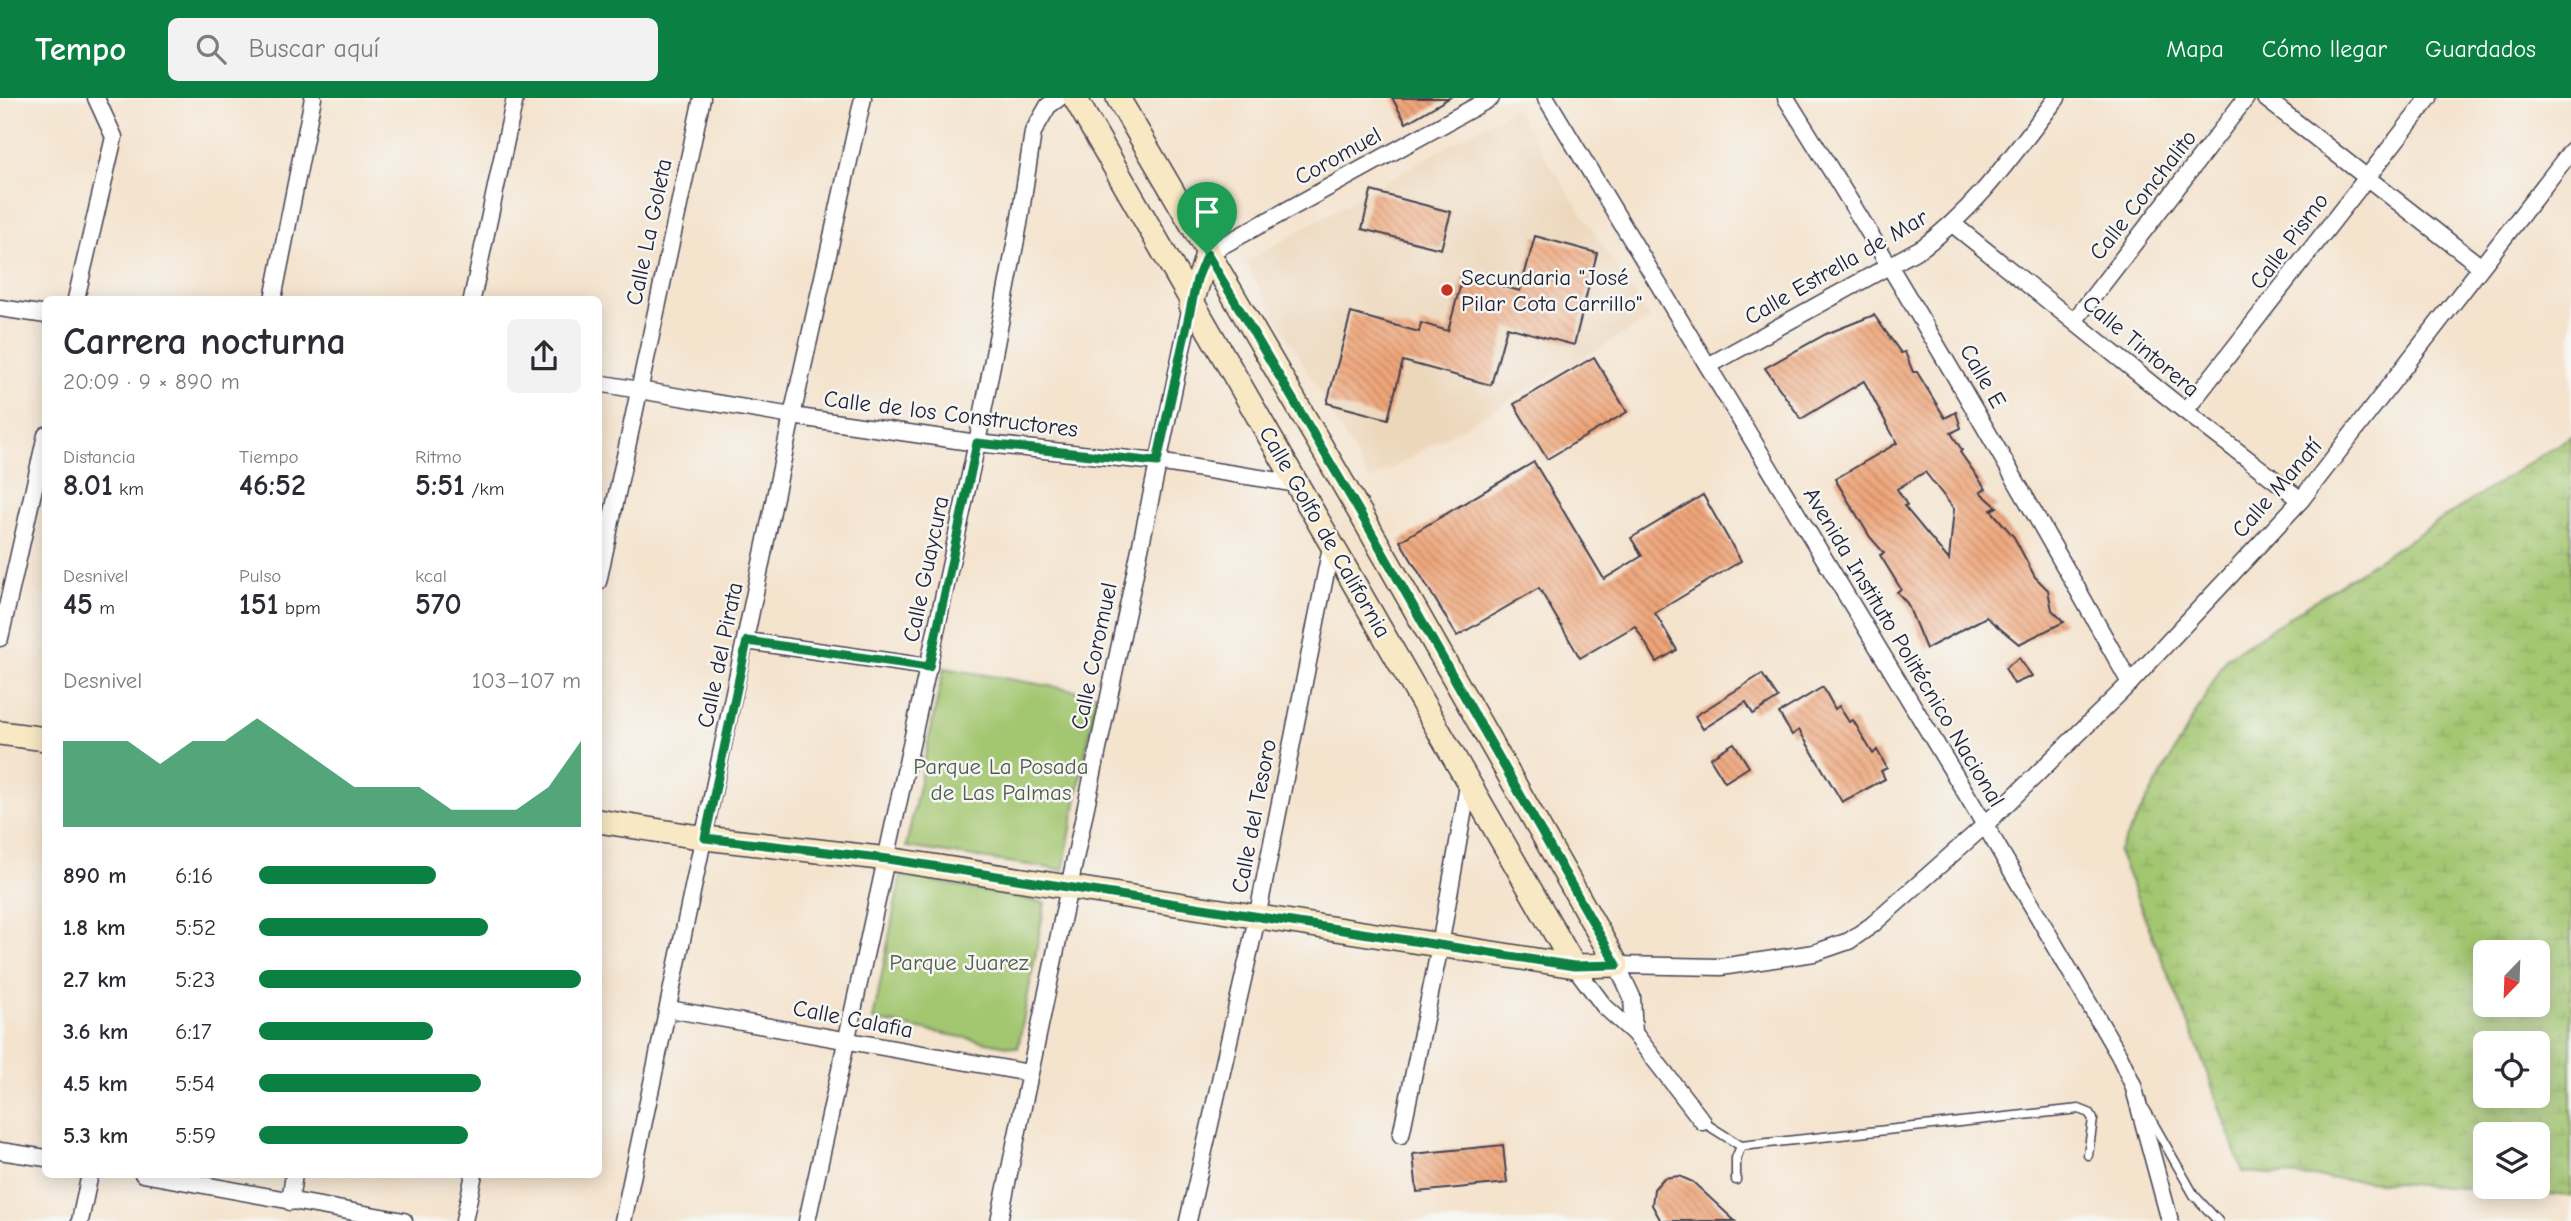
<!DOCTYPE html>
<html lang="es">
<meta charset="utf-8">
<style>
body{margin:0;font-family:"Comic Neue",sans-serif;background:#f2f2f3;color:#2b2b33;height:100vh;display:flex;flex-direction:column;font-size:26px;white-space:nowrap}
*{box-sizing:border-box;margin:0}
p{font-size:23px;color:#7c7c81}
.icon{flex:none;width:38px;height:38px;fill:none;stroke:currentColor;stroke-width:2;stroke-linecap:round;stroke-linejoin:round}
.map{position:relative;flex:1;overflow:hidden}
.details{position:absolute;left:42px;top:198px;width:560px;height:882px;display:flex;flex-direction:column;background:#fff;border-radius:10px;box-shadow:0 4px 18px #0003}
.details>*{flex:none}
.needle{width:46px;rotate:203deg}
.buttons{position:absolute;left:2473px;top:842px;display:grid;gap:14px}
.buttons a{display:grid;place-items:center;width:77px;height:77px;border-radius:10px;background:#fff;box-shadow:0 4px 18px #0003;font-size:35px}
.pin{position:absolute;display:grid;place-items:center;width:60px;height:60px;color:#fff;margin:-72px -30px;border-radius:50% 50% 50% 0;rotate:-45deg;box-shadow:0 0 7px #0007}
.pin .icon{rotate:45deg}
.round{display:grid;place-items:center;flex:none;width:74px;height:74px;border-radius:10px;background:#f2f2f3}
.headline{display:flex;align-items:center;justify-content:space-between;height:119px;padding:0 21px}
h1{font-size:38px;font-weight:800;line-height:52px}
.metrics{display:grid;grid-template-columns:repeat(3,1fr);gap:10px;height:119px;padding:7px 21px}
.metrics div{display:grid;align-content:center}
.metrics b{font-size:30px;font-weight:800}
.metrics small{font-size:19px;font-weight:400}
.metrics p{font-size:19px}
.chart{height:196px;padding:14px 21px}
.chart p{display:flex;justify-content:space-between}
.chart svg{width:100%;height:126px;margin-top:7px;fill:#0b8043;opacity:.7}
ul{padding:0 21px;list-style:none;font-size:23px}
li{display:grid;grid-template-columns:112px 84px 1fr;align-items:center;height:52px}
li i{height:18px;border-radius:9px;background:#0b8043}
header{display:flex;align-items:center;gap:42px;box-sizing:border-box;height:98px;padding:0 35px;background:#0b8043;color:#fff}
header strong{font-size:33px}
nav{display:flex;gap:38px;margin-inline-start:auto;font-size:24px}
.search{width:490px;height:63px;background:#f2f2f3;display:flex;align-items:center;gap:18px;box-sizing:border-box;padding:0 24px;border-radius:10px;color:#7c7c81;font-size:26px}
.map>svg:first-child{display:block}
.built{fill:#edd7bb}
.green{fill:#a3c670;stroke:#627456;stroke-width:2}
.wetland{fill:url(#wetland-marsh);stroke:#627456;stroke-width:2;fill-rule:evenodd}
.building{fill:url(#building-back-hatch);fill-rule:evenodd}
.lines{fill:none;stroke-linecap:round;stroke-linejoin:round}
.lane-casing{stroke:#423f51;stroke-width:11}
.street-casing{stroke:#423f51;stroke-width:19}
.secondary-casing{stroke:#423f51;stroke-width:26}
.lane{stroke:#fff;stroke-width:8}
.street{stroke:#fff;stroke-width:16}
.secondary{stroke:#f8e8c3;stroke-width:23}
.route-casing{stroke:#fff;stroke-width:14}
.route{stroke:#0b8043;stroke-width:9}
.poi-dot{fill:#c8321e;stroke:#f6f6f2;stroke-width:2.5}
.labels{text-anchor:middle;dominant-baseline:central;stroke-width:5;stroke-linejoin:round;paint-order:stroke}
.street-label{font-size:23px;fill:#22223b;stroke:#f6f6f2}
.poi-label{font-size:23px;fill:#22223b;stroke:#f6f6f2;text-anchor:start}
.park-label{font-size:23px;fill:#4f5b4e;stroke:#f6f6f2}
</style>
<header>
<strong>Tempo</strong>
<div class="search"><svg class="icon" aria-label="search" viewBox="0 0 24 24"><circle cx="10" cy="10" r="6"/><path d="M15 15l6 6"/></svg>Buscar aquí</div>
<nav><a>Mapa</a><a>Cómo llegar</a><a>Guardados</a></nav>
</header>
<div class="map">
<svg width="2571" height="1123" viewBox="0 0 2571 1123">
<defs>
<pattern id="wetland-marsh" width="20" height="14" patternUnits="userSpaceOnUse" patternTransform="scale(1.75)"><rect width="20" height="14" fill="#a3c670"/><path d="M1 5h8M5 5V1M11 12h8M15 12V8" fill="none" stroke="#8caa62"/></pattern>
<pattern id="building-back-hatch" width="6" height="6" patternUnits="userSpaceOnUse" patternTransform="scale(1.75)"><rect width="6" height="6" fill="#efa579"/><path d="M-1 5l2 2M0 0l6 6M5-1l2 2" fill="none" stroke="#c18664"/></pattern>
</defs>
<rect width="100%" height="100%" fill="#f6f6f2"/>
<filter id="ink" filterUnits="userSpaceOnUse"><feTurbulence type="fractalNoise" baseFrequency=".0143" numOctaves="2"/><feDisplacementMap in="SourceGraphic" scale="14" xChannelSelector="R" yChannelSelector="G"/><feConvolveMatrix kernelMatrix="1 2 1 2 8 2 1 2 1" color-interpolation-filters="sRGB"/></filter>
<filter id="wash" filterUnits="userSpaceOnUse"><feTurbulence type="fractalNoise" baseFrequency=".00686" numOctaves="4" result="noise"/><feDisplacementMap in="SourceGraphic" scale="28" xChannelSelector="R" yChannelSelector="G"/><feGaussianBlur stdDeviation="1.57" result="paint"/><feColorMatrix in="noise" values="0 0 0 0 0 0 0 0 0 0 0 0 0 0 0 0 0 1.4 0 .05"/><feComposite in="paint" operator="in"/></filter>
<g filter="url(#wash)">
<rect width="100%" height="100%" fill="#f4e3cd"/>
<polygon class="built" points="1514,10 1650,221 1370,383 1245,164"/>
<g class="green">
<polygon points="944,570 1097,596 1063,772 906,749"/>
<polygon points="901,777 1045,805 1018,950 873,922"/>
</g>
<path class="wetland" d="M2571,338v760l-328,-24 -49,-135 -76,-185 109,-195zM2485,854h53v52h-53zM2485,945h53v53h-53zM2485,1036h53v52h-53z"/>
<g id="blocks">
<g class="building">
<polygon points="1392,0 1449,0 1406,25"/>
<polygon points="1371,93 1451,114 1441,151 1362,131"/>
<polygon points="1535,138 1597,155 1574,247 1507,229 1491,287 1403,263 1388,321 1327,305 1351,215 1419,234 1421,225 1448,233 1463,178 1520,193"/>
<path d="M1874,217l27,38 4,-1 8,20h4l28,46 11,-6 5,16 -10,5 11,17 -2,2 26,37 -6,3 17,15 -6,3 23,27 21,40 13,13 4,20 12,12 -45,22 -33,-27 -60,32 -19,-46 -10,-11 4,-3 -21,-34 4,-2 -14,-16 -35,-58 62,-36 -33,-62 -63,38 -36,-51 61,-34zM1925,374l29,37 -5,51 -45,-54 3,-1 -10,-16z"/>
<polygon points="1594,259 1627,314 1547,361 1514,306"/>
<polygon points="1534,364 1604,481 1642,458 1631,440 1703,397 1741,463 1655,515 1677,552 1657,564 1635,528 1580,560 1539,490 1457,538 1400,443"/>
<polygon points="2019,560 2032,578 2014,586 2005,570"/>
<polygon points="1762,576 1778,600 1753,616 1746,604 1703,631 1695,618"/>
<polygon points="1823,589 1835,611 1839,608 1849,624 1853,622 1873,656 1877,652 1887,670 1881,673 1885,681 1842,704 1799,632 1792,637 1779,615"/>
<polygon points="1734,645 1749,669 1725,684 1710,660"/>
<polygon points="1503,1047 1507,1085 1417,1094 1413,1056"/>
<polygon points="1679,1078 1693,1084 1735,1123 1661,1123 1652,1107 1654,1091 1664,1080"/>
</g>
</g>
</g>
<g filter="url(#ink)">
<use href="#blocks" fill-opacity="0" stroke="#423f51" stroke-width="2"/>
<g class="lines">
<defs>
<g id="lane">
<polyline points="2145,1011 2194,1097 2218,1123"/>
<polyline points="1703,1024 1741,1048 2079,1011 2089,1015 2093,1021 2088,1057"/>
<polyline points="1736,1082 1736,1060 1741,1048"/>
</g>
<g id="street">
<polyline points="1546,0 1985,727 2120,959 2133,987 2170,1123"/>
<path d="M1786,0c121,192 234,387 344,585"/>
<polyline points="2265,0 2480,168"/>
<polyline points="1954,127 2185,313 2301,402"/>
<polyline points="1207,156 1491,0"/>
<polyline points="76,201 114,39 96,0"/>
<polyline points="273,201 313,0"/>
<polyline points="472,201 515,0"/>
<polyline points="0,210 46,217"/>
<polyline points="2075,222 2246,0"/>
<path d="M1708,268l215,-119c55,-40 92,-96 134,-149"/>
<polyline points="598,285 792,318 977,345 1157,364 1298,386"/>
<polyline points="2185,313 2429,0"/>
<polyline points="598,484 702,0"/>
<polyline points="0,540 46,337"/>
<polyline points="746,543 929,569"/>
<polyline points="1574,868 1604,908 1634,935 1703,1024"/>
<polyline points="669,911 1029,975"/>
<polyline points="1634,935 1632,899 1617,867 1721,869 1814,855 1849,843 1872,827 1985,727 2130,585 2301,402 2571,53"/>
<polyline points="1401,1037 1440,848 1469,682"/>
<polyline points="0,1053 46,1060"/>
<polyline points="143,1076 404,1123"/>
<polyline points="290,1104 294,1076"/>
<polyline points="80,1123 90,1076"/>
<polyline points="464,1123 474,1076"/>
<polyline points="623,1123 792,318 863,0"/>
<polyline points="807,1123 977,345 1019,126 1033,34 1048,8 1059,0"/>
<polyline points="999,1123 1191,208"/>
<polyline points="1188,1123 1257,820 1332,444"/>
</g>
<g id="secondary">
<polyline points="1075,0 1574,868"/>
<polyline points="1191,208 1207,156"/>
<polyline points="0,635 46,641"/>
<polyline points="598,723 705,740 888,761 1574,868 1617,867 1366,425 1118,0"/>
</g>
</defs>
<use href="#lane" class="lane-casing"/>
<use href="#street" class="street-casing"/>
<use href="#secondary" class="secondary-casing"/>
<use href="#lane" class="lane"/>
<use href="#street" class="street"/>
<use href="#secondary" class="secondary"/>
</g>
</g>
<g class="lines" filter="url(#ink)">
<defs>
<polygon id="route" points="1207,156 1366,425 1617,867 1574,868 888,761 705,740 747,543 929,569 977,345 1157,364 1197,181"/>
</defs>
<use href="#route" class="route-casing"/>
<use href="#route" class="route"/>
</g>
<circle class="poi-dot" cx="1447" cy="192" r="7"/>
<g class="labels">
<g class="street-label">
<text transform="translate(1338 58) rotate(-29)">Coromuel</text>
<text transform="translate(2143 97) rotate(-52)">Calle Conchalito</text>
<text transform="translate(649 134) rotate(-78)">Calle La Goleta</text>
<text transform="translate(2289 143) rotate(-53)">Calle Pismo</text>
<text transform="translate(1836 169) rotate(-30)">Calle Estrella de Mar</text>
<text transform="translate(2141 248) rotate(40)">Calle Tintorera</text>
<text transform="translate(1983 278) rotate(60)">Calle E</text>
<text transform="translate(951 316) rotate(7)">Calle de los Constructores</text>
<text transform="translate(2277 390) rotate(-49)">Calle Manatí</text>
<text transform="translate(1325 434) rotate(60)">Calle Golfo de California</text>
<text transform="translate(926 471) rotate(-78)">Calle Guaycura</text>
<text transform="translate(1904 549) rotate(59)">Avenida Instituto Politécnico Nacional</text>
<text transform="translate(720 557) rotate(-78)">Calle del Pirata</text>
<text transform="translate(1094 558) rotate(-78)">Calle Coromuel</text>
<text transform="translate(1254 718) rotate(-79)">Calle del Tesoro</text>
<text transform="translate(853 921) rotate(11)">Calle Calafia</text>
</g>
<g class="poi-label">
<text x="1461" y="179">Secundaria "José<tspan x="1461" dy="26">Pilar Cota Carrillo"</tspan></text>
</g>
<g class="park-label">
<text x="1001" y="668">Parque La Posada<tspan x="1001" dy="26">de Las Palmas</tspan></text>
<text x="959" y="864">Parque Juarez</text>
</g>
</g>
</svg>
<div class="buttons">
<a><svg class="needle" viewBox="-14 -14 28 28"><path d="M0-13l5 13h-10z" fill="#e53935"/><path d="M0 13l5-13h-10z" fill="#7c7c81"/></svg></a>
<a><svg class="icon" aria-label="locate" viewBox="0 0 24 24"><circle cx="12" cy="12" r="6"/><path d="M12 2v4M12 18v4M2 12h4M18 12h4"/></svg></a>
<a><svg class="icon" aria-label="layers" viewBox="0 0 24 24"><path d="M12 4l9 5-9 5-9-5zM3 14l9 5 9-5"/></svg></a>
</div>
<div class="pin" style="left:1207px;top:156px;background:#1e9e55"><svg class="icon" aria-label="arrive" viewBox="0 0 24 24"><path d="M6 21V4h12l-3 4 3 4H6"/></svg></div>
<section class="details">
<div class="headline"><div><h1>Carrera nocturna</h1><p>20:09 · 9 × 890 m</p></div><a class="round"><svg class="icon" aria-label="share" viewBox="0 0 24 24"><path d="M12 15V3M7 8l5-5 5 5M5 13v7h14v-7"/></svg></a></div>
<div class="metrics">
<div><p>Distancia</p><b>8.01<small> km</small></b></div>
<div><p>Tiempo</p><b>46:52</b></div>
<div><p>Ritmo</p><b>5:51<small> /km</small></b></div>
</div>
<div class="metrics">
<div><p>Desnivel</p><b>45<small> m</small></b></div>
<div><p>Pulso</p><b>151<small> bpm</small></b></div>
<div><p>kcal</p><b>570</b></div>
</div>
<div class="chart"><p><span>Desnivel</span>103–107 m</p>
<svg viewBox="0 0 160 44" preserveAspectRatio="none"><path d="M0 44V14L10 14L20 14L30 22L40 14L50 14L60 6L70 14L80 22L90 30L100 30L110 30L120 38L130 38L140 38L150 30L160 14V44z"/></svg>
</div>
<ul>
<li><b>890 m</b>6:16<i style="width:55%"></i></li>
<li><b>1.8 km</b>5:52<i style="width:71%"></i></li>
<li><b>2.7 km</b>5:23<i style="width:100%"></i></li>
<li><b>3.6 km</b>6:17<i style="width:54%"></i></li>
<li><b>4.5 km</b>5:54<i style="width:69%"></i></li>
<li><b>5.3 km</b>5:59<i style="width:65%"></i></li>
</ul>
</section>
</div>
